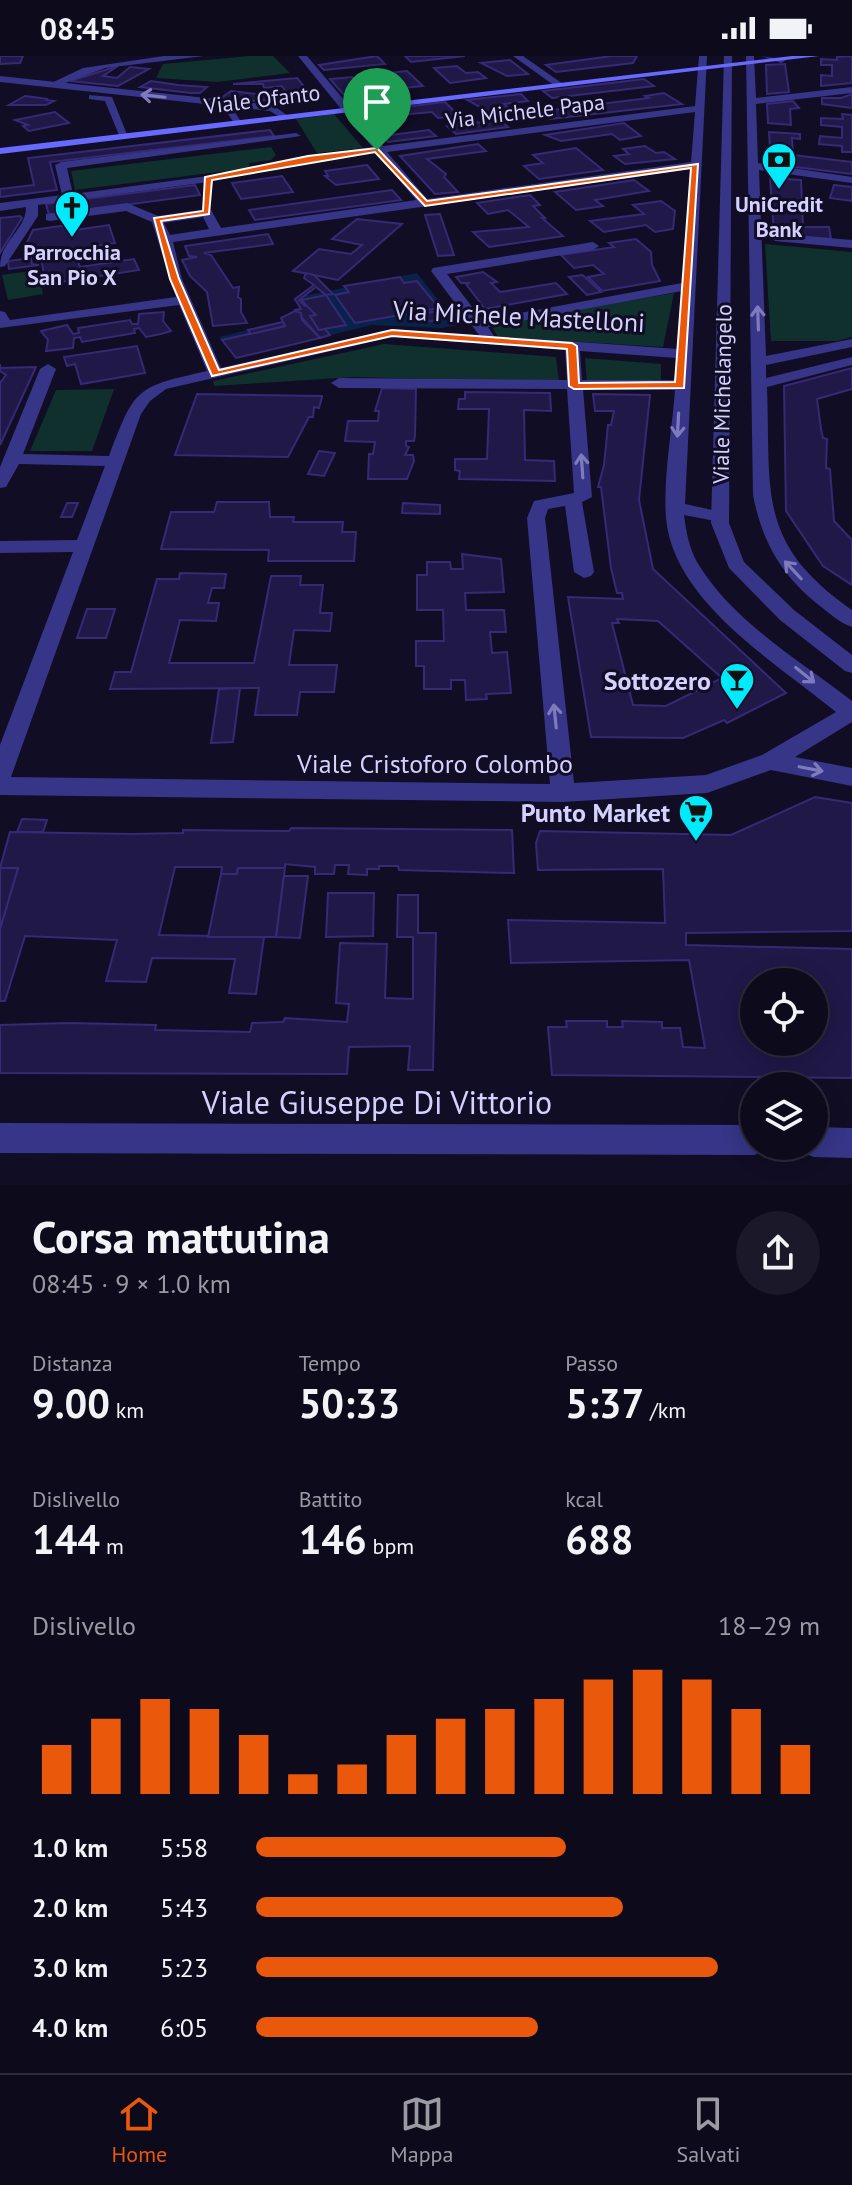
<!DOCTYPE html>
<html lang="it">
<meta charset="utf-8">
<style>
body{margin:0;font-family:"PT Sans",sans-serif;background:#1b1829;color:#f1f3f6;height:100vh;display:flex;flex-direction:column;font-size:30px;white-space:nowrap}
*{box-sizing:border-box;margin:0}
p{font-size:26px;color:#9a9aa3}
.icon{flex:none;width:44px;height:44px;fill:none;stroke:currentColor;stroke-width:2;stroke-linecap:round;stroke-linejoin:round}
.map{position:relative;height:1129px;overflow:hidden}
.side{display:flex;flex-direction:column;background:#0d0a1c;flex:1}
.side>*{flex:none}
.tools{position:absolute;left:740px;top:912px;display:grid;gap:16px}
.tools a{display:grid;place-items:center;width:88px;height:88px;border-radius:50%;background:#0d0a1c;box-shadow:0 4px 20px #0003,0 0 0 2px #2d2b3b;font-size:40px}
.pin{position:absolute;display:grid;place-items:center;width:68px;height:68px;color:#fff;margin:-82px -34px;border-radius:50% 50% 50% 0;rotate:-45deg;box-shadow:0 0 8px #0007}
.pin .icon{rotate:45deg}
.round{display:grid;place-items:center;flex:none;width:84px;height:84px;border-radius:42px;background:#1b1829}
.overview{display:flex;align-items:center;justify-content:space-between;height:136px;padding:0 32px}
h1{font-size:44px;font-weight:700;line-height:60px}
.stats{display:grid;grid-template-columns:repeat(3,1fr);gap:12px;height:136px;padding:8px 32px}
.stats div{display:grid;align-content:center}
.stats b{font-size:40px;font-weight:700}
.stats small{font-size:22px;font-weight:400}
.stats p{font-size:22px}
.chart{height:224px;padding:16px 32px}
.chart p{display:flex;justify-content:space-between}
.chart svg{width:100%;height:144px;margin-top:8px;stroke:#ea580c;stroke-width:6}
ul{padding:0 32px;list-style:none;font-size:26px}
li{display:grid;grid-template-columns:128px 96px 1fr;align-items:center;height:60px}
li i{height:20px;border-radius:10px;background:#ea580c}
.status{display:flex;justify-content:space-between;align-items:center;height:56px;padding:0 40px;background:#0d0a1c;direction:ltr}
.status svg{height:22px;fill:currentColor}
.tabs{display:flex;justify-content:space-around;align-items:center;height:112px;border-top:2px solid #2d2b3b;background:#0d0a1c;font-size:22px;color:#9a9aa3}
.tabs a{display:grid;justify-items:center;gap:4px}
.tabs .current{color:#ea580c}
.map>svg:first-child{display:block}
.green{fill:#10302e}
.water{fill:#092249}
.building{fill:#201847;stroke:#362975;stroke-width:2;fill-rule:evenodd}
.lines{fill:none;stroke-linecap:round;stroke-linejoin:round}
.minor{fill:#363587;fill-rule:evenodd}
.tertiary{fill:#363587;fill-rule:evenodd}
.secondary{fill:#6869ff;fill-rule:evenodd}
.oneway{stroke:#7e7bbd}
.route{fill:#ea580c;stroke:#fff;stroke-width:2;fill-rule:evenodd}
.labels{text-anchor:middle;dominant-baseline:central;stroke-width:6;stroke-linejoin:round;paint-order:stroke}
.far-street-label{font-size:22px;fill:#d5d1ff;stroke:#110d25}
.far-poi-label{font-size:22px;font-weight:bold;fill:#d5d1ff;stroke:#110d25}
.street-label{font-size:26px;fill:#d5d1ff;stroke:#110d25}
.poi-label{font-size:26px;font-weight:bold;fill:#d5d1ff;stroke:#110d25;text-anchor:end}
.near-street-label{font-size:32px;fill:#d5d1ff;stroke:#110d25}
</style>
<div class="status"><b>08:45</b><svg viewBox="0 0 49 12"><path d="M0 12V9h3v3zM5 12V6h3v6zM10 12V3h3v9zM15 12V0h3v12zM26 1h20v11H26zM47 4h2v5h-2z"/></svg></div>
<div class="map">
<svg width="852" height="1129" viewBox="0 0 852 1129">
<rect width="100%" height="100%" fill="#110d25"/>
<g class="green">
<polygon points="250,0 273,0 290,17 218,26 156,22 163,8"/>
<polygon points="334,58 363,92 317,97 296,63"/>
<polygon points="271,91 276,99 271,104 249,107 250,112 75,134 71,115"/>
<polygon points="765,188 852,196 852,281 837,285 771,285"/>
<polygon points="38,214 43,238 8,244 2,219"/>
<polygon points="674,237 663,291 498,281 491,269"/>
<polygon points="384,288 556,301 559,326 353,321 214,330 213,325"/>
<polygon points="585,302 661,308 661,327 587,327"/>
<polygon points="114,333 92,395 30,395 56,334"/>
</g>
<polygon class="water" points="417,217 458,269 441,272 372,269 237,302 219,281 284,265 300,253 293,242"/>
<g class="building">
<polygon points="0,0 23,0 20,7 0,8"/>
<polygon points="377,0 385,8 324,14 319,9"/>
<polygon points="405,0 465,0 411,6"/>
<polygon points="612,0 637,0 633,7 556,16 546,9"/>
<polygon points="847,0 852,1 852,27 821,30 821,19 832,20 832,9 821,9 821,3 837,4 837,1"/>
<polygon points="510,4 528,18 507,20 481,7"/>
<polygon points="785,8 789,36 767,38 766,9"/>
<polygon points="118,10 103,20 117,22 130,11 149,13 118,30 70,25"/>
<polygon points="457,10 466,17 478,16 486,22 450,27 434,12"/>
<polygon points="407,15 423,30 403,32 379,18"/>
<polygon points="352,21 360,29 373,27 380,34 343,38 330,23"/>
<polygon points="297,22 311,39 256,45 221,42 231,35 257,38 285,35 282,30 264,32 263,28 233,28"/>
<polygon points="644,23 654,30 552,42 543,35"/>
<polygon points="151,25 178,29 207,31 200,37 191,37 140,31"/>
<polygon points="664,37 682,48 550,63 544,58 549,58 545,55 649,42 645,40"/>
<polygon points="521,38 528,45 504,48 511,55 491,57 467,44"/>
<polygon points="852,38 852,52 822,48 822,42 841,42"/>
<polygon points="25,40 48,43 45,44 54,45 46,49 9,49"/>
<polygon points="793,45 799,52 790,53 791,69 768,67 767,48"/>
<polygon points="445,46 459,60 438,62 432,56 366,62 361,56"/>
<polygon points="55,56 69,67 29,75 23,70 28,69 15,64"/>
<polygon points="842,58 852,59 852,96 842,96 842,90 819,88 820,80 842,82 842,71 821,69 821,62 843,63"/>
<polygon points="499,64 508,71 456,78 447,70"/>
<polygon points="624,67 641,80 620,84 612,78 561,85 545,79"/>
<polygon points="270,74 274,80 50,106 57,134 0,141 0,133 34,129 28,102"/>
<polygon points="429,74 436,80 388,86 383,80"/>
<polygon points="769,76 800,78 800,83 792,82 793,99 852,106 852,118 771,108"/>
<polygon points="478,88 486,95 427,103 446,118 444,121 458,136 435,138 400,100"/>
<polygon points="645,90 656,97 664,96 675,103 625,108 614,100 629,98 623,93"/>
<polygon points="576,92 603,114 539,123 524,110 543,107 533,99"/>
<polygon points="367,109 379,123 336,129 325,120 328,120 325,115"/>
<polygon points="282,120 293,136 241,143 232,127"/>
<polygon points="770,122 801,124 803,171 829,171 831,183 774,178"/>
<polygon points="634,124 649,135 595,144 603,150 576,154 555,136"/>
<polygon points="195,129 200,139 49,159 46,148"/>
<polygon points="834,129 852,131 852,145 830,142"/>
<polygon points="392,134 401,144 255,164 249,154"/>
<polygon points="530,139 540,149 533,150 545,162 542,162 563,180 489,191 473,176 529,171 508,154 488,158 477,147"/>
<polygon points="661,145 675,155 673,173 655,176 646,169 604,176 590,165 644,158 633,149"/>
<polygon points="440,158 454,199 438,200 425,159"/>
<polygon points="20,160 22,162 0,197 0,162"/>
<polygon points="357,163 402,168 338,224 293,215 319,193 351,198 362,189 332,183"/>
<polygon points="67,169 69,175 109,169 115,187 36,199 25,191 33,174"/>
<polygon points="268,178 273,188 204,197 211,199 233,232 239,231 238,241 241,243 241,256 247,267 213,270 207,236 190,220 182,204 197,201 189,200 185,190"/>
<polygon points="636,183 651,196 652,209 660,225 602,235 588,221 604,218 593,209 574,212 561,199 614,191 609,187"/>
<polygon points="74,193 80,211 134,203 139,214 46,228 40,198"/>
<polygon points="31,202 32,208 39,209 9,213 8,205"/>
<polygon points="483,216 497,226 491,227 500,236 556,227 567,238 485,253 466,228 470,227 461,227 456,221"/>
<polygon points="306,217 314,219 333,238 326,239 316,231 299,244 305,250 310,249 316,259 310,260 319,274 325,273 330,279 320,282 295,254 301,253 295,243 314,229 304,222"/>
<polygon points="582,219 585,221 601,236 587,239 569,221"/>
<polygon points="400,221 404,227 417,225 439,252 355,267 335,239 349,236 344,230"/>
<polygon points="326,239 346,269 319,274 310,260 316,259 301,244"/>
<polygon points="444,254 451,261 426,266 420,258"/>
<polygon points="295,255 301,257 302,264 320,282 236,302 222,284 285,270 281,262"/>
<polygon points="164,256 163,265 171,275 161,278 146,281 139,272 134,273 135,277 82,286 80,281 74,282 73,292 46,295 48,284 41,275 67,269 73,278 79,277 78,272 130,264 132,268 138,268 139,258"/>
<polygon points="283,266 285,270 251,278 248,274"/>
<polygon points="137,290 145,317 81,328 75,308 67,310 64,301"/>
<polygon points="0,308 0,312 36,311 0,389 0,327 6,319 0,315"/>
<polygon points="852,312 852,333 817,343 821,373 823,382 827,383 826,412 830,413 834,465 852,484 852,529 823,510 786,455 784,330"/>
<polygon points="382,332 416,333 415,379 414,385 406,385 406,390 409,391 405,399 413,399 414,405 407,423 368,423 369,398 373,398 375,386 345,385 348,365 378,365 379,355 375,355"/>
<polygon points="465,336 550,337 551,355 524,354 525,404 554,405 555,425 459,423 460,415 455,414 455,403 487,403 489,353 458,353 459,343 465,343"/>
<polygon points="197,338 322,340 322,341 319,352 314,351 313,361 309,361 288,401 175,399"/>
<path d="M593,338l57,1 -11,105 14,69 133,124 -59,30 -3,-3 -41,18 -92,-1 -23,-140 55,2 -1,-6h-5l-6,-25 -10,-81h-3l6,-22 4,-40h3l3,-14h-19zM617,563l41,2 64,57 -56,28 -33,-1 -21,-82h7z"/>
<polygon points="319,395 335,397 324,420 308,418"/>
<polygon points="217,446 269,446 270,461 294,461 293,466 343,466 342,476 356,476 354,505 268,505 269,494 161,493 171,456 214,456"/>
<polygon points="67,447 78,447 72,461 61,461"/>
<polygon points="403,447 440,449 440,458 402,457"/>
<polygon points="462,498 501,503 504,536 465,537 466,554 504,554 506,576 490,576 492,597 507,596 511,637 486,638 487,643 466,644 465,624 451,624 451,633 424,633 424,610 416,610 416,585 444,585 443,554 417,554 417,519 427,519 427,506 450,506 451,513 463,513"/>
<polygon points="180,517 226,518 224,532 212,532 208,547 219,547 216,565 180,564 169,607 254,607 271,520 301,520 300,529 323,529 320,557 332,557 330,575 294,574 289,609 337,609 334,636 300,636 297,659 255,659 259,632 110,633 115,616 131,616 157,523 179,523"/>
<polygon points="87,553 115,553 106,582 77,582"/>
<polygon points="240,632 233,686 211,687 219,633"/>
<path d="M815,741l37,6v128l-166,2v12l166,4v129l-300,-3 -4,-48h19l-1,-6h41v6h16l-1,-6 40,1v6h18l3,19 22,1 -16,-88 -178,3 -3,-43 157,3 -2,-54 -125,1 -2,-27 4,-12 191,4zM754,926h60v60h-60z"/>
<polygon points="22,763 47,764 43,776 17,776"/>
<polygon points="291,772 512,774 514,817 399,814 398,810 379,810 379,813 367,813 367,819 348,818 349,809 335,809 334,818 315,818 315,811 285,808 285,812 238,812 237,818 221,818 222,811 175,811 159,879 264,881 256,938 229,937 235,903 152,902 146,926 106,925 117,884 25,880 5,945 0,945 0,873 18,812 0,812 10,776 132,778 183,777 183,774 289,775"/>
<polygon points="0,812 18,812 0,873"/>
<polygon points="238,812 285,812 276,881 208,881 221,818 237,818"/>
<polygon points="284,820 308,820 300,882 276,881"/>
<polygon points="328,837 374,837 373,880 326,881"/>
<polygon points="398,839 418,839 418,877 436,877 433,1014 408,1014 410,990 349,991 347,1018 0,1017 0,969 69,967 156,969 155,974 250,976 252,967 283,966 285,962 347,966 349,948 336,947 340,887 387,888 385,942 413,943 413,881 397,881"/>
</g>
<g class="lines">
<g class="minor">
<polygon points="164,0 204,0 105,12 55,31 47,29 83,12"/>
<path d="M298,0h9l76,90 312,-40 4,-50h8l-22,448 41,9 3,4 -9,5 -36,-7c2,15 5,33 13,47 35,59 102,98 155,139v21l-57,35 57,11v18l-81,-16 -64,23 -144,9 -563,-7v-50l73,-193 -73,1v-12l77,-1 28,-74 -86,-2 -13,23 -6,1v-21l40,-98 8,-5 8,5 -33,85 86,2c26,-69 27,-69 98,-85l-28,-66 -179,23v-17l5,1 5,8 166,-23 -24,-75 -26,-11 -76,10 -4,-1v-6l81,-11 31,13 49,-7 4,1 10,18 195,-28 -39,-47 -69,9 -100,20 -170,23v11l-33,50 -5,1c0,-26 26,-37 26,-60l-26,4v-8l62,-8 -7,-30 6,-3 235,-29 5,3 -234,32 6,26 135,-18 100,-20 64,-9zM695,56l-4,50 -264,37 -40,-47zM691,113l-9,114 -200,37 -35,-46 146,-24 6,-4 -6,-4 -160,26 -2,3 48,64 -87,-6 -171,39 -39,-89 -9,-37zM203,161l6,12 -39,6 -6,-12zM682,235l-4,58 -184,-13 -6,-9zM392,281l173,13 2,30 -228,-2 -8,5 8,5 228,1 7,104 -40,8 -7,17 23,266 -539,-7 130,-363 9,-13 16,-12zM580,295l97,7 -1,22h-94zM583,333l92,1c-3,41 -12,88 -9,128 7,83 110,145 170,194l-74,43 -56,20 -132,8 -29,-265 3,-9 17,-3 9,66 10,6 7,-2 3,-4 -12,-70 10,-5z"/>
<polygon points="513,0 523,0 563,28 555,30"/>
<path d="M746,0h8l2,42 96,-11v6l-96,11 2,59 94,14v6l-93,-13 7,186 86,-17v8l-86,18v13l86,-21v8l-85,22c4,106 -11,156 85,223v17c-12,-4 -22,-13 -32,-21 -38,-30 -58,-64 -67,-111z"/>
<polygon points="761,0 786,4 781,7"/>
<polygon points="220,46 228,46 242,67 234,67"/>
<polygon points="779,178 852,184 852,192 775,185 773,182"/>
</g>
<g class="tertiary">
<polygon points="724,0 732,0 729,467 744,506 794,554 852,599 852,617 845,615 780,564 729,512 711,467"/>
<polygon points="0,20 273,49 288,60 283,63 270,55 0,26"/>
<polygon points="89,39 112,41 128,81 119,79 105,45 89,43"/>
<polygon points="0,1067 754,1069 754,1090 767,1090 765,1095 754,1099 0,1097"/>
<polygon points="814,1071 852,1072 852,1102 814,1101 803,1097 801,1090 814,1090"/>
</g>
<polygon class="secondary" points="792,0 819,0 0,98 0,92"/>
</g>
<defs><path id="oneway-shaft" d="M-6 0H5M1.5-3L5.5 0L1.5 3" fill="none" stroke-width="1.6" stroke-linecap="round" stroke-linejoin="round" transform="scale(2)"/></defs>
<g class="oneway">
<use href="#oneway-shaft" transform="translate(153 40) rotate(-174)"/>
<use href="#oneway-shaft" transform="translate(758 262) rotate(-92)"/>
<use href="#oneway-shaft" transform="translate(678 369) rotate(93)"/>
<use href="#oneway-shaft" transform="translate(582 410) rotate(-94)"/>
<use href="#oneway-shaft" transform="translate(793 514) rotate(-133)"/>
<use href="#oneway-shaft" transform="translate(805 619) rotate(39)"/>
<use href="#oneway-shaft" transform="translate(555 660) rotate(-96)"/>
<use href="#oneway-shaft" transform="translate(811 713) rotate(11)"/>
</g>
<path class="route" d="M377,92l50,53 271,-37 -14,224 -110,1 -5,-3 -2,-37 -175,-13 -180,40 -42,-97 -16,-61 49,-7 2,-34 103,-21zM375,96l50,54 266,-38 -16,214 -96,1 -2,-37 -5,-3 -180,-13 -173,40 -40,-91 -18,-58 48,-7 3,-34z"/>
<defs>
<symbol id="bank-pin" viewBox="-11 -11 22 30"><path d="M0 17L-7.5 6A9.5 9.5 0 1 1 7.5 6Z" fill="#00eafc" stroke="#110d25"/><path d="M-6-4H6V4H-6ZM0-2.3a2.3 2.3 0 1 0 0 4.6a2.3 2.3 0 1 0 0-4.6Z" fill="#111"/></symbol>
<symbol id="church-pin" viewBox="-11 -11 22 30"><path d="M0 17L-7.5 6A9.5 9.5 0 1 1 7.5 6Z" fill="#00eafc" stroke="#110d25"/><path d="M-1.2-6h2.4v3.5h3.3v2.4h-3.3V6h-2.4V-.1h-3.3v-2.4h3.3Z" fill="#111"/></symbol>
<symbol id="bar-pin" viewBox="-11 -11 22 30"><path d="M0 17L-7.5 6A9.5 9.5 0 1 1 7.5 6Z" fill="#00eafc" stroke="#110d25"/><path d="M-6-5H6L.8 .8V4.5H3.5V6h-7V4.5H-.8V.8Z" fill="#111"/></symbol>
<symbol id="supermarket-pin" viewBox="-11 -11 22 30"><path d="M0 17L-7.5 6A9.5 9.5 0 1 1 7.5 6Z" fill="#00eafc" stroke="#110d25"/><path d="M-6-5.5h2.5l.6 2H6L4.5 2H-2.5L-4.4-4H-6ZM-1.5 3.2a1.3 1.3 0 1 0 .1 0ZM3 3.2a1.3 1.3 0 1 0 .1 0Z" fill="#111"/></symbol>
</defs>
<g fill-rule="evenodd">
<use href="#bank-pin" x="759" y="84" width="40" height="54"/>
<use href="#church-pin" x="52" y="132" width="40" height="54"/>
<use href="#bar-pin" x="717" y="604" width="40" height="54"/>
<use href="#supermarket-pin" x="676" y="736" width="40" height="54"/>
</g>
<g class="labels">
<g class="far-street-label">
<text transform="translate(262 43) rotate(-7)">Viale Ofanto</text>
<text transform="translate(525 55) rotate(-7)">Via Michele Papa</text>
<text transform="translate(722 338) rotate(-89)">Viale Michelangelo</text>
</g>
<g class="far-poi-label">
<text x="779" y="148">UniCredit<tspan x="779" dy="25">Bank</tspan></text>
<text x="72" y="196">Parrocchia<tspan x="72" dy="25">San Pio X</tspan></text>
</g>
<g class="street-label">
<text transform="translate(519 260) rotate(3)">Via Michele Mastelloni</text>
<text x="435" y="707">Viale Cristoforo Colombo</text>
</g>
<g class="poi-label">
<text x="711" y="624">Sottozero</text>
<text x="670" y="756">Punto Market</text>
</g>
<g class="near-street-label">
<text x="377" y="1046">Viale Giuseppe Di Vittorio</text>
</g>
</g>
</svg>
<div class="tools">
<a><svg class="icon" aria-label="locate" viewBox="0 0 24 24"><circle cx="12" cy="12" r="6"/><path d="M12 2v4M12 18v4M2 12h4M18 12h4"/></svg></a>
<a><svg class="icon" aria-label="layers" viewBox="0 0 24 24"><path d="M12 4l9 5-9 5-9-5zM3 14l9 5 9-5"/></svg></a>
</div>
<div class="pin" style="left:377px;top:94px;background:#1e9e55"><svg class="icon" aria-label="arrive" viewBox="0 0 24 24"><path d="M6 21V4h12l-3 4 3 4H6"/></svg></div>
</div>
<section class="side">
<div class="overview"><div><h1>Corsa mattutina</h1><p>08:45 · 9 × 1.0 km</p></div><a class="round"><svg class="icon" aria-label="share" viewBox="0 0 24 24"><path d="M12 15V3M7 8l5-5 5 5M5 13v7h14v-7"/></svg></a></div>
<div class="stats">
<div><p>Distanza</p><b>9.00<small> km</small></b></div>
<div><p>Tempo</p><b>50:33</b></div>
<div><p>Passo</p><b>5:37<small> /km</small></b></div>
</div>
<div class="stats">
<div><p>Dislivello</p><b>144<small> m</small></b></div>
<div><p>Battito</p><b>146<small> bpm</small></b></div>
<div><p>kcal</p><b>688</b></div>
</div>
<div class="chart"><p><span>Dislivello</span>18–29 m</p>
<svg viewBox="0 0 160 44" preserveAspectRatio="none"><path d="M5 44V29M15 44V21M25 44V15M35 44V18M45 44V26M55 44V38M65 44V35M75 44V26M85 44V21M95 44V18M105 44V15M115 44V9M125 44V6M135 44V9M145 44V18M155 44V29"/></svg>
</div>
<ul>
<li><b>1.0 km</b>5:58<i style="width:55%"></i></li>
<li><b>2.0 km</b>5:43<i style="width:65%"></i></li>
<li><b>3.0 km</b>5:23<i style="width:82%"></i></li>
<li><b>4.0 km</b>6:05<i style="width:50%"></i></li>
</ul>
</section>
<nav class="tabs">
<a class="current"><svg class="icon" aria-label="home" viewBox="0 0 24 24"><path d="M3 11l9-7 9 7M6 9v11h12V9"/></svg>Home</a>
<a><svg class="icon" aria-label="map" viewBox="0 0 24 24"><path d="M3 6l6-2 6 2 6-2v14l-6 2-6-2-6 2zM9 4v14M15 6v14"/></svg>Mappa</a>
<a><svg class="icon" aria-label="saved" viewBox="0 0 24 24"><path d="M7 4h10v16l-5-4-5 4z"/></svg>Salvati</a>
</nav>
